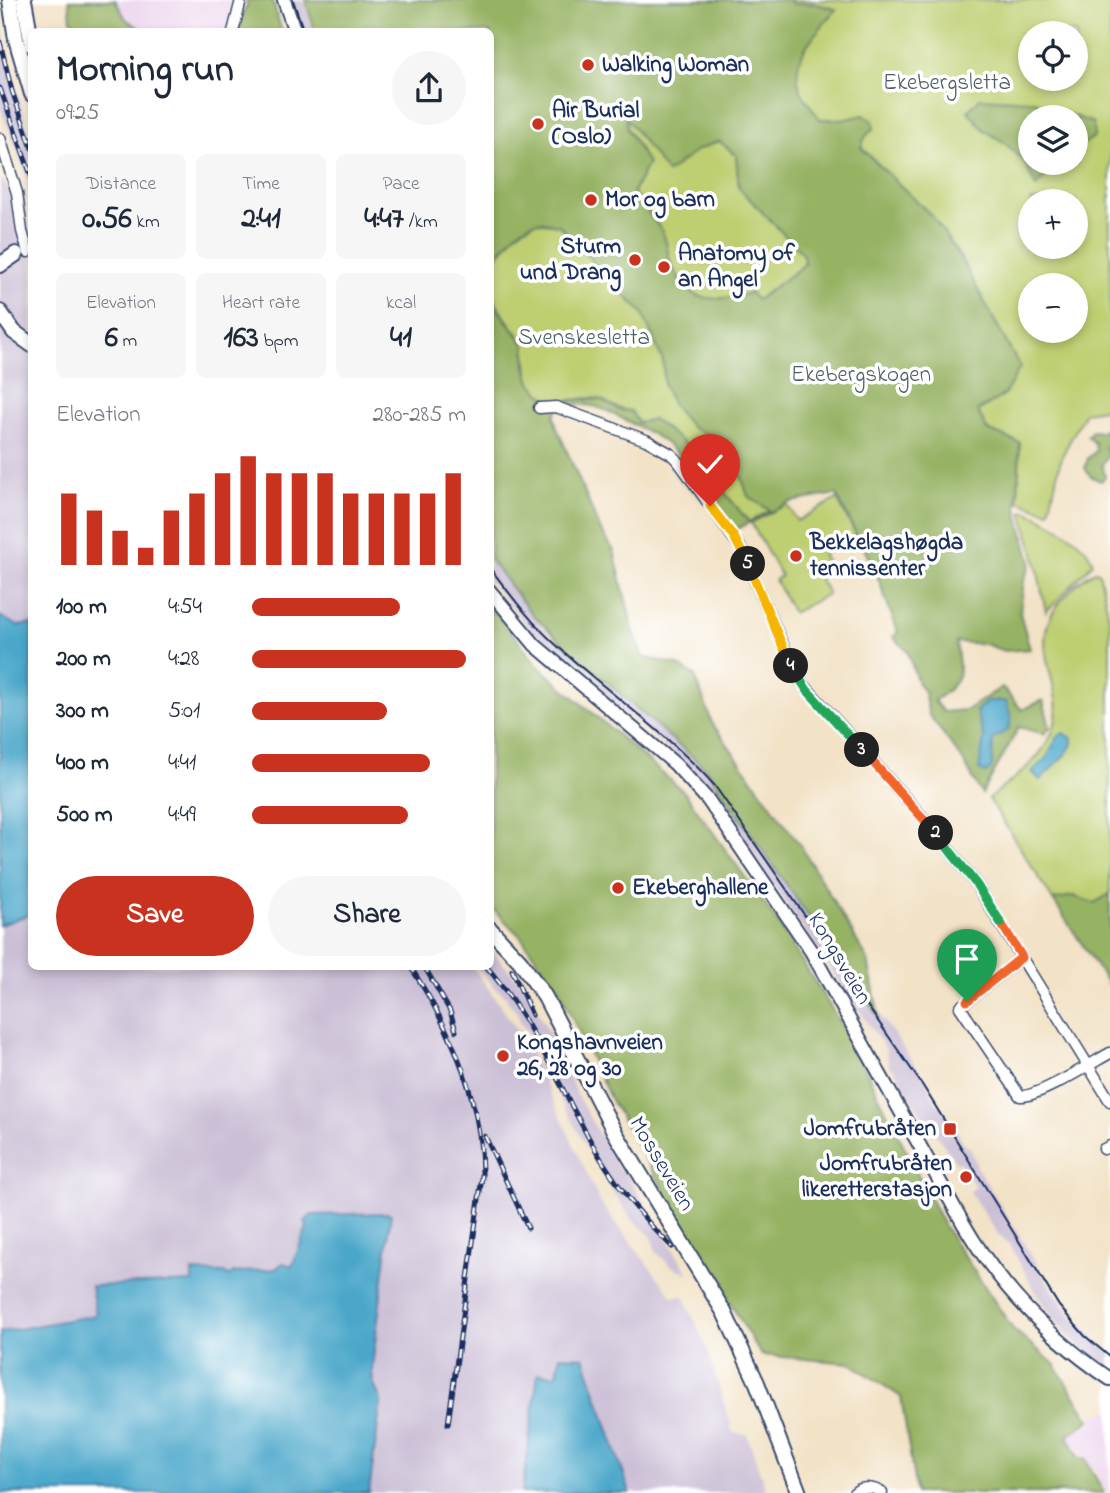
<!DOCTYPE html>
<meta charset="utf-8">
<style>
body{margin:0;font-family:"Indie Flower",sans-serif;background:#f6f6f7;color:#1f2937;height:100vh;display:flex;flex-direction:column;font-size:26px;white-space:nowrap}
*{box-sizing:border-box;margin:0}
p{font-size:23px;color:#747a83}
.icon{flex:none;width:38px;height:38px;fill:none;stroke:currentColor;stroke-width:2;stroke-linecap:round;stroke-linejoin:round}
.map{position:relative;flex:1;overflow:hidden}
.panel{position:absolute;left:28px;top:28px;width:466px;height:942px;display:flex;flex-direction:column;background:#fff;border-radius:10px;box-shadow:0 4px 10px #0003}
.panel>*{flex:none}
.fabs{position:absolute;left:1018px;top:21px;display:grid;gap:14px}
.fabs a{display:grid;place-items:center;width:70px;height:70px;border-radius:50%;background:#fff;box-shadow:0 4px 10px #0003;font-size:35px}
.pin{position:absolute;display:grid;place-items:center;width:60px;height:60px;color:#fff;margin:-72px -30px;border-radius:50% 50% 50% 0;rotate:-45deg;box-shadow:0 0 7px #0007}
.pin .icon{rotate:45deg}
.km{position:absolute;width:35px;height:35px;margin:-18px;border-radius:50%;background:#222;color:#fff;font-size:19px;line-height:35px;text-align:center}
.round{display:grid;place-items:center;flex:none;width:74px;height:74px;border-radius:37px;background:#f6f6f7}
.headline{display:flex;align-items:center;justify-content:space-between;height:119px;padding:0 28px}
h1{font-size:38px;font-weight:800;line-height:52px}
.stats{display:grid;grid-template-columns:repeat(3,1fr);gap:10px;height:119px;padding:7px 28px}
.stats div{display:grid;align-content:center;border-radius:10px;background:#f6f6f7;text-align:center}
.stats b{font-size:30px;font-weight:800}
.stats small{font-size:19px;font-weight:400}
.stats p{font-size:19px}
.chart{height:196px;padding:14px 28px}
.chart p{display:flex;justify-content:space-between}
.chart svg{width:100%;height:126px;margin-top:7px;stroke:#c8321e;stroke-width:6}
.cta{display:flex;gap:14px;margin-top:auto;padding:14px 28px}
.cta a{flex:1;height:80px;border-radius:42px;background:#c8321e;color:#fff;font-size:28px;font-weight:800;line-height:80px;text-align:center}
.cta a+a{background:#f6f6f7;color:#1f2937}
ul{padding:0 28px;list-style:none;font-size:23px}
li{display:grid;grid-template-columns:112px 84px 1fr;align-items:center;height:52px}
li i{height:18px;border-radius:9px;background:#c8321e}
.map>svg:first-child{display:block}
.built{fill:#ebd1ec}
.industrial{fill:#cbbfd6}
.green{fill:#becf72;stroke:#6c7f68;stroke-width:2;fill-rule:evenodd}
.forest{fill:#96b264;stroke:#587061;stroke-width:2;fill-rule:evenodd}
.water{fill:#4ca7ca;stroke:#346b94;stroke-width:2}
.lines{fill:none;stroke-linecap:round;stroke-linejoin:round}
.minor-casing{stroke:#3b4a6e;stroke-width:13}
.major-casing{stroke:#3b4a6e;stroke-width:16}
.highway-casing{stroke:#3b4a6e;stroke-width:18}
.minor{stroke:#fff;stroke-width:10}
.major{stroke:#fff;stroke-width:12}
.highway{stroke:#fff;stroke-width:14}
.tram{stroke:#1b2f5e;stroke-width:2}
.rail-casing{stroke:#1b2f5e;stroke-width:5}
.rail{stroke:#fff;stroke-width:2.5;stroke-dasharray:8;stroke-linecap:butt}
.split-1-casing{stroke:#fff;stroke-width:14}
.split-2-casing{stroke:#fff;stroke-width:14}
.split-3-casing{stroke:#fff;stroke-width:14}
.split-4-casing{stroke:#fff;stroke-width:14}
.split-5-casing{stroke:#fff;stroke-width:14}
.split-6-casing{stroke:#fff;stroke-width:14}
.split-1{stroke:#f0652b;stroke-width:9}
.split-2{stroke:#22a559;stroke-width:9}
.split-3{stroke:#f0652b;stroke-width:9}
.split-4{stroke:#22a559;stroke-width:9}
.split-5{stroke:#f5b400;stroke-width:9}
.split-6{stroke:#f5b400;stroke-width:9}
.poi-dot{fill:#c8321e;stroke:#fff;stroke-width:2.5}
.labels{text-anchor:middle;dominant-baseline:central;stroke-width:7;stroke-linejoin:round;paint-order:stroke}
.poi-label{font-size:23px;font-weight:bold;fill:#1b2f5e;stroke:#fff;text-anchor:start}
.park-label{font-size:23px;fill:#4c5f64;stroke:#fff}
.street-label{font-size:23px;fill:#1b2f5e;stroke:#fff}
</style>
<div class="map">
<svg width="1110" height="1493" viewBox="0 0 1110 1493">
<rect width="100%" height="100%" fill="#fff"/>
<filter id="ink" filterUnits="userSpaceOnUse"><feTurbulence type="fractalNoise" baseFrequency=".0143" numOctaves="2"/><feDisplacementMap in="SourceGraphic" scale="14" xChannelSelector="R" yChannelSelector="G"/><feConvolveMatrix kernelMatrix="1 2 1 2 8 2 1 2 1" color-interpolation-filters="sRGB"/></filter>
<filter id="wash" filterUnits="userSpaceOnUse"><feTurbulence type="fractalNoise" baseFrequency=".00686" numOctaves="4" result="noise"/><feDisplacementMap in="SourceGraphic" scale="28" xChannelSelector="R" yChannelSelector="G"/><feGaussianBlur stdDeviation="1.57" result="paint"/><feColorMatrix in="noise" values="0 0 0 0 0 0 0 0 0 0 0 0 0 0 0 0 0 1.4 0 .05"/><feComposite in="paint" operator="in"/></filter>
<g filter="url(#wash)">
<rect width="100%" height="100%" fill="#f2e2c6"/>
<g class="built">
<polygon points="115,0 238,0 229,32 144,31 126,19"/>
<polygon points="1110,1410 1110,1493 1107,1493 1099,1479 1098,1473 1073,1444 1068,1435 1093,1423 1092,1417"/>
</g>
<g class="industrial">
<polygon points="291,0 301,0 304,3 313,31 301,31"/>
<polygon points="0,15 11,71 31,138 31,186 0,107"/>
<polygon points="0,179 4,182 32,242 32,624 18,626 0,616"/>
<polygon points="490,562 521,597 530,614 554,639 573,654 577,654 580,662 600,679 638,708 707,767 707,771 924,1077 937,1105 941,1106 967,1148 970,1147 971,1149 977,1167 1052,1289 1073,1318 1110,1353 1110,1369 1078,1345 1060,1326 1040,1299 1009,1244 996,1232 970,1192 975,1187 960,1162 957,1163 951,1155 915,1105 893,1068 890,1068 885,1048 709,792 670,751 539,641 490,581"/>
<polygon points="31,914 32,966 472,966 526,1042 601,1204 673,1297 684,1296 708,1351 733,1433 747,1434 767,1493 630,1493 583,1356 560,1356 558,1375 538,1373 522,1493 369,1493 381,1400 373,1383 372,1367 391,1215 387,1213 312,1215 292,1266 283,1263 275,1269 234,1273 229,1276 224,1273 192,1273 193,1282 91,1287 96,1315 0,1332 0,925"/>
<polygon points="490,949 521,984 529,987 532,1001 553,1040 578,1097 620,1171 624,1171 689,1274 671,1266 656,1252 651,1236 631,1218 603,1177 561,1101 554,1077 540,1048 520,1022 518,1013 508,1002 506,996 494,987 477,966 490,966"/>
</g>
<g class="green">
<path d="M790,0h320v408l-25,4 -24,46 -12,54 -31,-11 2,-58 -33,-13 -9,-19 27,-17 -44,-135 -27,-40 -73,-72 4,-10 9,-9 -10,-13 -22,5 -22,-1c-7,-10 -18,-22 -22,-33 -8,-30 20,-55 38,-76 -15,-7 -28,-8 -44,-6zM1031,33h45v46h-45zM1031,117h45v46h-45zM1031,201h45v46h-45zM1031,285h45v46h-45z"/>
<path d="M626,117l71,33 22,-9 17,14 3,33 63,65 3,11 -48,36 -7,-7c-44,10 -63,11 -81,-36 -2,-6 -2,-14 -5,-21 -7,-15 -21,-30 -31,-44l15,-29 -21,-34z"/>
<path d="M536,222l23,3 59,64 24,23 21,49 1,25 28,42 22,9 11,10 16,29 7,20 22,15 -21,11 -34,-41 -16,-26 -54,-33 -8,1 -6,-12c-13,-1 -19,-7 -30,-11 -26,-9 -48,16 -69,-16 -8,-13 -2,-30 -9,-42 -22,-35 -33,-32 -33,-78l19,-21 5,-10z"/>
<polygon points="837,499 856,535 822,554 829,567 817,573 828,594 793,613 775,580 781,576 751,523 787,504 797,521"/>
<path d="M1025,511c20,8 63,30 68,52l-47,49 -11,-55 -13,-45z"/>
<path d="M1095,571l4,1 11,49v273l-16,9 -21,-7 -20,4 -64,-101c23,-20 51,-37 63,-66 20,-49 -35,-87 14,-138 8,-9 17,-18 29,-24z"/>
</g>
<g class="forest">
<polygon points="69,0 115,0 126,19 144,31 126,31 117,27 116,31 94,31 89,25 85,31 71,20"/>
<polygon points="246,0 272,0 282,31 229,32 247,7"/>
<path d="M305,0h485l2,4c16,-2 29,-1 44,6 -18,21 -46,46 -37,76 3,11 14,23 21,33l22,1 22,-5 9,6 1,7 -9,9 -4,11 73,70 27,41 59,108 -15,27 -27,17 9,19 33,13 -3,67 14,53 -7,17 -4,33 10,36 -26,2 -19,-7 -29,-2c5,36 7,37 -22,59l9,11 23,-2 36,-23 20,23 21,-10 7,28 -6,6 -25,-7 -37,67 -20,-35 -33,-44 -5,-23 -6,-9 -11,-33 -14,-13 5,-5 -23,-62 -39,-76 -45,8 -56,28c-20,-26 -46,-69 -72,-89 -11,-8 -25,-14 -38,-21 -26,-14 -37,-19 -67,-12l-4,8 3,12 43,101 14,22 19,79 10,27 34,8 18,11 17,47 90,125 66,112 11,58 -173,-249 -138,-121 -36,-34 -42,-54v-272l6,19 29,38 1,21 5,17 13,13 10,6 46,-3 19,11 12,1 7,12 15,-4 46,36 16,26 34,41 21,-11 -22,-15 -7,-20 -17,-29 -10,-10 -22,-9 -18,-21 -10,-21 -1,-25 -21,-49 -24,-23 -59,-64c-7,-1 -17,-4 -23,-3 -21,5 -33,28 -46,42v-232l-175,-1zM626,118l41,55 30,-23 22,-9 17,14 3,33 63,65 3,11 -48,36 -7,-7c-44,10 -63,11 -81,-35 -2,-7 -2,-15 -5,-22 -7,-15 -21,-30 -31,-44l15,-29 -21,-34z"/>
<polygon points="980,98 1034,101 1093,123 1094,137 1076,149 1076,117 1031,117 1031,163 1059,163 1036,187 1024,162 1005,143 984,130 968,111"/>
<polygon points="1110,427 1110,437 1107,440 1109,444 1105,447 1108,451 1106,459 1102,464 1105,477 1101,481 1090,476 1085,468 1088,458 1096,451 1095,443 1087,436 1092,431 1103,432 1104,429"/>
<polygon points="490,605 539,667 684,792 778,923 848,1035 944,1226 1013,1329 1054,1364 1090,1420 1068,1436 1079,1458 1085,1458 1104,1493 916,1493 901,1397 850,1363 761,1355 611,1100 559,990 520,936 490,906"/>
<polygon points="1110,894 1110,987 1053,900 1073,896 1094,903"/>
</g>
<g class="water">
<polygon points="0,616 18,626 32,624 31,914 0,925"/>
<polygon points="987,701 1006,701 1011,718 1009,729 993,739 992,767 986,773 979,770 984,738 976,711"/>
<polygon points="1064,733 1072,738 1072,744 1067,753 1040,780 1032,772 1047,757 1058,736"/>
<polygon points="387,1213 391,1214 372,1367 373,1383 381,1400 369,1493 0,1493 0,1332 96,1315 91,1286 192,1282 192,1272 224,1273 229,1276 234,1273 275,1269 283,1263 292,1266 307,1227 305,1221 312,1215"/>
<polygon points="560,1356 584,1357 630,1493 522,1493 538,1373 557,1375"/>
</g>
</g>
<g filter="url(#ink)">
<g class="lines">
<defs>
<g id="minor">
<polyline points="233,32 241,0"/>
<polyline points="0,138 17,193 22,231 28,252"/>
<polyline points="539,408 556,407 646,440 671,454 678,461 740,547 797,677 934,830 976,884 1110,1101"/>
<path d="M1022,957l-62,50 60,89c17,2 72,-33 90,-43"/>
<polyline points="1104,1149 1110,1146"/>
<path d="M854,1493c8,-7 20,-6 28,0"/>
</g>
<g id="major">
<polyline points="284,0 295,32"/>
<path d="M490,591l45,54 140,119 33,36 103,151 152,272c37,64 86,115 147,156"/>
</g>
<g id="highway">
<polyline points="10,0 16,39 32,94"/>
<polyline points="24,0 32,45"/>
<polyline points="0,265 16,254"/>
<polyline points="0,312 14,332 32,345"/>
<polyline points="490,929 520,961 545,997 614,1131 724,1312 757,1383 799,1493"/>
</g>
</defs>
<use href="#minor" class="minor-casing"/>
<use href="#major" class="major-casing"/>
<use href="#highway" class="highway-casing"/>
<use href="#minor" class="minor"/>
<use href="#major" class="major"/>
<use href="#highway" class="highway"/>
<g class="tram">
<polyline points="293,0 304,32"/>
<path d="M490,568c20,26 39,52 63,74 53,50 114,90 162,144l208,300 136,220 26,30 25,21"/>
</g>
<defs>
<g id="rail">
<polyline points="0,42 12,91 32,148"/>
<polyline points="0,88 32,178"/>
<path d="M410,966c41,63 73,134 72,211l-34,247"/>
<polyline points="424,966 450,1011 456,1031"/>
<path d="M486,966c50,58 76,128 115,193 20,32 44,62 71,88"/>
<polyline points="512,970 532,1015"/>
<polyline points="485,1136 528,1228"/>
</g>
</defs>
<use href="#rail" class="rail-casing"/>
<use href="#rail" class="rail"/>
</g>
</g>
<g class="lines" filter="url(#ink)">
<defs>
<polyline id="split-1" points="967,1001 1022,957 1001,923"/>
<polyline id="split-2" points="936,833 976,884 1001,923"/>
<polyline id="split-3" points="862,750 936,833"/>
<polyline id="split-4" points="791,666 807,690 862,750"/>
<polyline id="split-5" points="748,564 791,666"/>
<polyline id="split-6" points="710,506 734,537 748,564"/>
</defs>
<use href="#split-1" class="split-1-casing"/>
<use href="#split-2" class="split-2-casing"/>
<use href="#split-3" class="split-3-casing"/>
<use href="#split-4" class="split-4-casing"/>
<use href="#split-5" class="split-5-casing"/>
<use href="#split-6" class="split-6-casing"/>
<use href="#split-1" class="split-1"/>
<use href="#split-2" class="split-2"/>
<use href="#split-3" class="split-3"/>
<use href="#split-4" class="split-4"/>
<use href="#split-5" class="split-5"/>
<use href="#split-6" class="split-6"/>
</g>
<g class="poi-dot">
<circle cx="588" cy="65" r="7"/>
<circle cx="538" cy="124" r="7"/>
<circle cx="591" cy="200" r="7"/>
<circle cx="635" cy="260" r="7"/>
<circle cx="664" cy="267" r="7"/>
<circle cx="796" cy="556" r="7"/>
<circle cx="618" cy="888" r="7"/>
<circle cx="503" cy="1056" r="7"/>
<rect x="943" y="1122" width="14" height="14" rx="3.5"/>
<circle cx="966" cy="1177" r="7"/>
</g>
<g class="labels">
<g class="poi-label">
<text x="602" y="65">Walking Woman</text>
<text x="552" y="111">Air Burial<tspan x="552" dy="26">(Oslo)</tspan></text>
<text x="605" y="200">Mor og barn</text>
<text x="621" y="247" text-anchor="end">Sturm<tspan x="621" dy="26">und Drang</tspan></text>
<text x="678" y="254">Anatomy of<tspan x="678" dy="26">an Angel</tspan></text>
<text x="810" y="543">Bekkelagshøgda<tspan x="810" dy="26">tennissenter</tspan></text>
<text x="632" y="888">Ekeberghallene</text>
<text x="517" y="1043">Kongshavnveien<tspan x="517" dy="26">26, 28 og 30</tspan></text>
<text x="936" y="1129" text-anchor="end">Jomfrubråten</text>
<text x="952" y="1164" text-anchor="end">Jomfrubråten<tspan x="952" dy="26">likeretterstasjon</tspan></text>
</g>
<g class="park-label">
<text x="947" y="83">Ekebergsletta</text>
<text x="584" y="338">Svenskesletta</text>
<text x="861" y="375">Ekebergskogen</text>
</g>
<g class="street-label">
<text transform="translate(839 959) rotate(59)">Kongsveien</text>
<text transform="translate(661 1164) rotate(59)">Mosseveien</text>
</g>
</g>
</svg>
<div class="fabs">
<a><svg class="icon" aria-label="locate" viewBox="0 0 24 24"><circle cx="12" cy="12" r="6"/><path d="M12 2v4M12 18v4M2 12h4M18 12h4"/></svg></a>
<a><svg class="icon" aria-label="layers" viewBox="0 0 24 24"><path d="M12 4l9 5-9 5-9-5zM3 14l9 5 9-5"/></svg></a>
<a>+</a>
<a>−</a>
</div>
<div class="pin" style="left:967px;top:1001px;background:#1e9e55"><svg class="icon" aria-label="arrive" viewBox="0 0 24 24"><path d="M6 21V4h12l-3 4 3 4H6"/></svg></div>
<div class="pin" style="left:710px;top:506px;background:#d93025"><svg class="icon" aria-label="check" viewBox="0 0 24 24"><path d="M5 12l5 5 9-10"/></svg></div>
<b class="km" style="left:936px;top:833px">2</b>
<b class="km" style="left:862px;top:750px">3</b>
<b class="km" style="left:791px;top:666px">4</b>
<b class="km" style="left:748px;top:564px">5</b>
<section class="panel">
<div class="headline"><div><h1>Morning run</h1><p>09:25</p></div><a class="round"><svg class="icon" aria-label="share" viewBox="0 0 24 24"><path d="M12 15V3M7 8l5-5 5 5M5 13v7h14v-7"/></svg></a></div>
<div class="stats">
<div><p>Distance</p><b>0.56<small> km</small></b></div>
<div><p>Time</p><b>2:41</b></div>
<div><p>Pace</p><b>4:47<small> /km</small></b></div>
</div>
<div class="stats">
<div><p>Elevation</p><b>6<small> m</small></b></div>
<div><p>Heart rate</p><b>163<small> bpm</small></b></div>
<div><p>kcal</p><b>41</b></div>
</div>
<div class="chart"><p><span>Elevation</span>280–285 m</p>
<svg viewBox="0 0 160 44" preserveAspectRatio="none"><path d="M5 44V19M15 44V25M25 44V32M35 44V38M45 44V25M55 44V19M65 44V12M75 44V6M85 44V12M95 44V12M105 44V12M115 44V19M125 44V19M135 44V19M145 44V19M155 44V12"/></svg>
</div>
<ul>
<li><b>100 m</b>4:54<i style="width:69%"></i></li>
<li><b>200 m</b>4:28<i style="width:100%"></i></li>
<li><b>300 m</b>5:01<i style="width:63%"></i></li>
<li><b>400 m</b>4:41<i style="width:83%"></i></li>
<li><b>500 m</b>4:49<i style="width:73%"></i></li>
</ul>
<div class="cta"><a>Save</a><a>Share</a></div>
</section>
</div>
